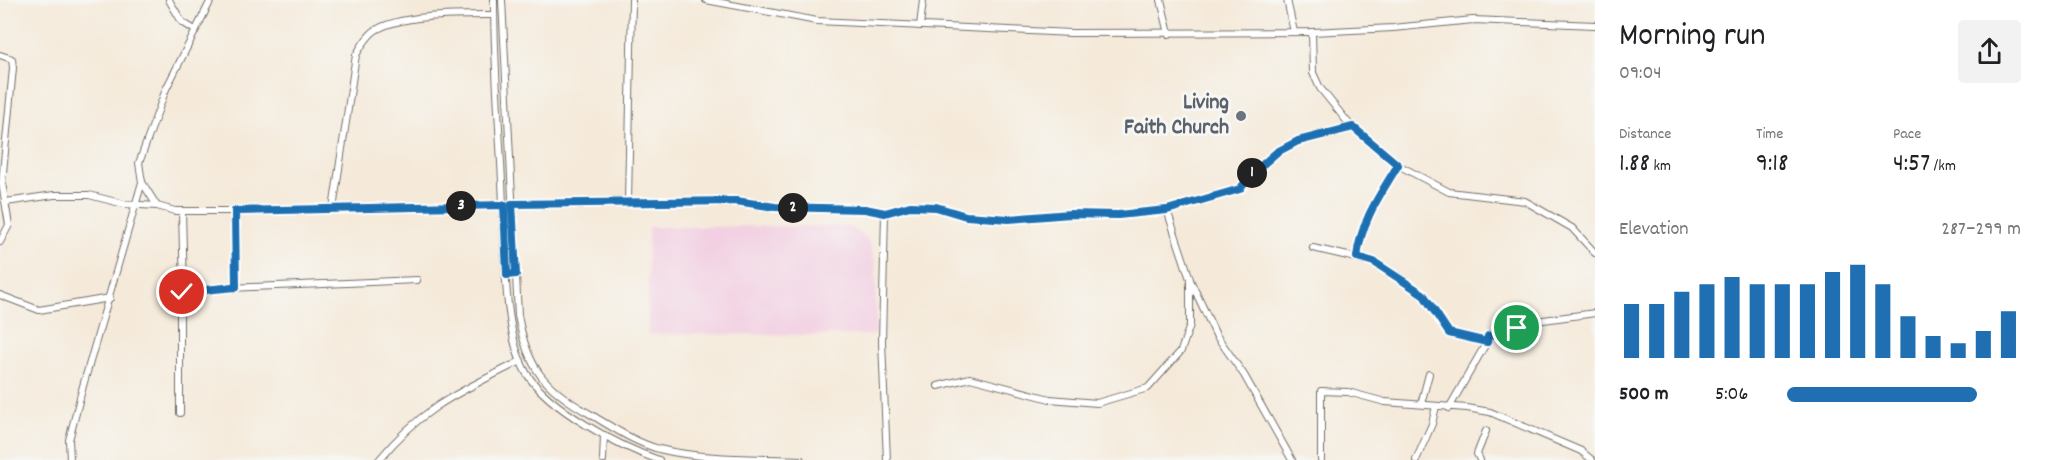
<!DOCTYPE html>
<meta charset="utf-8">
<style>
body{margin:0;font-family:Dekko,sans-serif;background:#f2f2f2;color:#202124;height:100vh;display:flex;flex-direction:column;font-size:22px;white-space:nowrap}
*{box-sizing:border-box;margin:0}
p{font-size:20px;color:#757577}
.icon{flex:none;width:33px;height:33px;fill:none;stroke:currentColor;stroke-width:2;stroke-linecap:round;stroke-linejoin:round}
.map{position:relative;flex:1;overflow:hidden}
.panel{display:flex;flex-direction:column;background:#fff;width:450px}
.panel>*{flex:none}
.pin{position:absolute;display:grid;place-items:center;width:51px;height:51px;color:#fff;margin:-26px;border:3px solid #fff;border-radius:50%;box-shadow:0 2px 6px #0007}
.km{position:absolute;width:30px;height:30px;margin:-15px;border-radius:50%;background:#222;color:#fff;font-size:16px;line-height:30px;text-align:center}
.round{display:grid;place-items:center;flex:none;width:63px;height:63px;border-radius:6px;background:#f2f2f2}
.overview{display:flex;align-items:center;justify-content:space-between;height:102px;padding:0 24px}
h1{font-size:33px;font-weight:600;line-height:45px}
.metrics{display:grid;grid-template-columns:repeat(3,1fr);gap:9px;height:102px;padding:6px 24px}
.metrics div{display:grid;align-content:center}
.metrics b{font-size:26px;font-weight:600}
.metrics small{font-size:16px;font-weight:400}
.metrics p{font-size:16px}
.chart{height:168px;padding:12px 24px}
.chart p{display:flex;justify-content:space-between}
.chart svg{width:100%;height:108px;margin-top:6px;stroke:#1f6fb2;stroke-width:6}
ul{padding:0 24px;list-style:none;font-size:20px}
li{display:grid;grid-template-columns:96px 72px 1fr;align-items:center;height:45px}
li i{height:15px;border-radius:8px;background:#1f6fb2}
main{display:flex;flex:1;min-height:0}
.map>svg:first-child{display:block}
.built{fill:#f2cfe2}
.lines{fill:none;stroke-linecap:round;stroke-linejoin:round}
.minor-casing{stroke:#726e68;stroke-width:8}
.minor{stroke:#fff;stroke-width:6}
.route-casing{stroke:#fff;stroke-width:12}
.route{stroke:#1f6fb2;stroke-width:8}
.worship-dot{fill:#6b7280;stroke:#f6f6f2;stroke-width:2}
.labels{text-anchor:middle;dominant-baseline:central;stroke-width:6;stroke-linejoin:round;paint-order:stroke}
.worship-label{font-size:22px;font-weight:bold;fill:#5b616d;stroke:#f6f6f2;text-anchor:end}
</style>
<main>
<div class="map">
<svg width="1595" height="460" viewBox="0 0 1595 460">
<rect width="100%" height="100%" fill="#f6f6f2"/>
<filter id="ink" filterUnits="userSpaceOnUse"><feTurbulence type="fractalNoise" baseFrequency=".0167" numOctaves="2"/><feDisplacementMap in="SourceGraphic" scale="12" xChannelSelector="R" yChannelSelector="G"/><feConvolveMatrix kernelMatrix="1 2 1 2 8 2 1 2 1" color-interpolation-filters="sRGB"/></filter>
<filter id="wash" filterUnits="userSpaceOnUse"><feTurbulence type="fractalNoise" baseFrequency=".008" numOctaves="4" result="noise"/><feDisplacementMap in="SourceGraphic" scale="24" xChannelSelector="R" yChannelSelector="G"/><feGaussianBlur stdDeviation="1.35" result="paint"/><feColorMatrix in="noise" values="0 0 0 0 0 0 0 0 0 0 0 0 0 0 0 0 0 1.4 0 .05"/><feComposite in="paint" operator="in"/></filter>
<g filter="url(#wash)">
<rect width="100%" height="100%" fill="#f5eada"/>
<polygon class="built" points="849,226 863,235 870,244 876,267 876,335 648,334 648,227"/>
</g>
<g filter="url(#ink)">
<g class="lines">
<defs>
<g id="minor">
<polyline points="169,0 182,22 195,30"/>
<polyline points="211,0 166,89 139,163 142,182 157,206 175,211 235,211 504,205"/>
<path d="M494,0c0,61 5,121 8,182 3,50 -1,151 25,192 22,35 93,73 132,86"/>
<path d="M502,0l16,315c9,53 26,73 72,99 22,13 44,28 69,35 45,11 96,9 142,11"/>
<polyline points="706,0 817,21 1071,33 1312,32 1393,28 1473,20 1595,25"/>
<polyline points="1161,0 1169,34"/>
<polyline points="1287,0 1294,32"/>
<polyline points="920,26 923,0"/>
<polyline points="1312,32 1313,73 1320,88 1350,125 1398,165 1449,192 1525,201 1572,228 1595,253"/>
<polyline points="0,55 12,59 13,68 2,183 9,225 0,242"/>
<polyline points="6,202 54,195 89,195 124,204 157,206"/>
<polyline points="628,202 736,201 775,207 865,209 885,213 910,206 936,207 966,216 1009,219 1070,214 1118,215 1167,210 1190,279 1190,325 1181,351 1148,388 1097,403 1050,399 970,378 938,386"/>
<polyline points="512,204 628,202 632,0"/>
<path d="M333,209l23,-154c5,-8 9,-16 17,-23 24,-18 90,-17 121,-17"/>
<polyline points="1167,210 1240,189 1252,174 1277,152 1298,141 1353,127"/>
<polyline points="182,211 184,290"/>
<polyline points="235,211 236,287"/>
<polyline points="885,213 882,342 887,460"/>
<polyline points="1313,248 1374,262 1397,276 1423,294 1449,333 1487,343"/>
<path d="M1357,257c4,-36 23,-62 41,-92"/>
<polyline points="1191,282 1216,335 1244,375 1292,460"/>
<polyline points="0,295 39,310 110,298"/>
<polyline points="1421,404 1429,374"/>
<polyline points="1449,408 1492,333 1536,321 1595,313"/>
<polyline points="180,413 180,295 184,290 417,280"/>
<polyline points="70,460 69,440 83,386 142,182"/>
<path d="M379,460c43,-53 82,-69 142,-99"/>
<polyline points="603,460 604,435"/>
<polyline points="1321,460 1321,391 1348,392 1385,402 1467,408 1490,412 1581,451 1592,460"/>
<polyline points="1416,460 1432,424 1436,406"/>
<polyline points="1480,460 1477,454 1486,431"/>
</g>
</defs>
<use href="#minor" class="minor-casing"/>
<use href="#minor" class="minor"/>
</g>
</g>
<g class="lines" filter="url(#ink)">
<defs>
<path id="route" d="M182,292l54,-5 -1,-76 269,-6 3,70 9,-1 -4,-70 224,-3 39,6 90,2 20,4 25,-7 26,1 30,9 43,3 61,-5 48,1 49,-5 73,-21 12,-15 25,-22 21,-11 55,-14 45,38c-18,30 -37,56 -41,92l17,5 49,32 26,39 38,9 1,-6 29,-8"/>
</defs>
<use href="#route" class="route-casing"/>
<use href="#route" class="route"/>
</g>
<circle class="worship-dot" cx="1241" cy="116" r="6"/>
<g class="labels">
<g class="worship-label">
<text x="1229" y="103">Living<tspan x="1229" dy="25">Faith Church</tspan></text>
</g>
</g>
</svg>
<div class="pin" style="left:1517px;top:328px;background:#1e9e55"><svg class="icon" aria-label="arrive" viewBox="0 0 24 24"><path d="M6 21V4h12l-3 4 3 4H6"/></svg></div>
<div class="pin" style="left:182px;top:292px;background:#d93025"><svg class="icon" aria-label="check" viewBox="0 0 24 24"><path d="M5 12l5 5 9-10"/></svg></div>
<b class="km" style="left:1252px;top:173px">1</b>
<b class="km" style="left:793px;top:208px">2</b>
<b class="km" style="left:461px;top:206px">3</b>
</div>
<section class="panel">
<div class="overview"><div><h1>Morning run</h1><p>09:04</p></div><a class="round"><svg class="icon" aria-label="share" viewBox="0 0 24 24"><path d="M12 15V3M7 8l5-5 5 5M5 13v7h14v-7"/></svg></a></div>
<div class="metrics">
<div><p>Distance</p><b>1.88<small> km</small></b></div>
<div><p>Time</p><b>9:18</b></div>
<div><p>Pace</p><b>4:57<small> /km</small></b></div>
</div>
<div class="chart"><p><span>Elevation</span>287–299 m</p>
<svg viewBox="0 0 160 44" preserveAspectRatio="none"><path d="M5 44V22M15 44V22M25 44V17M35 44V14M45 44V11M55 44V14M65 44V14M75 44V14M85 44V9M95 44V6M105 44V14M115 44V27M125 44V35M135 44V38M145 44V33M155 44V25"/></svg>
</div>
<ul>
<li><b>500 m</b>5:06<i style="width:81%"></i></li>
</ul>
</section>
</main>
